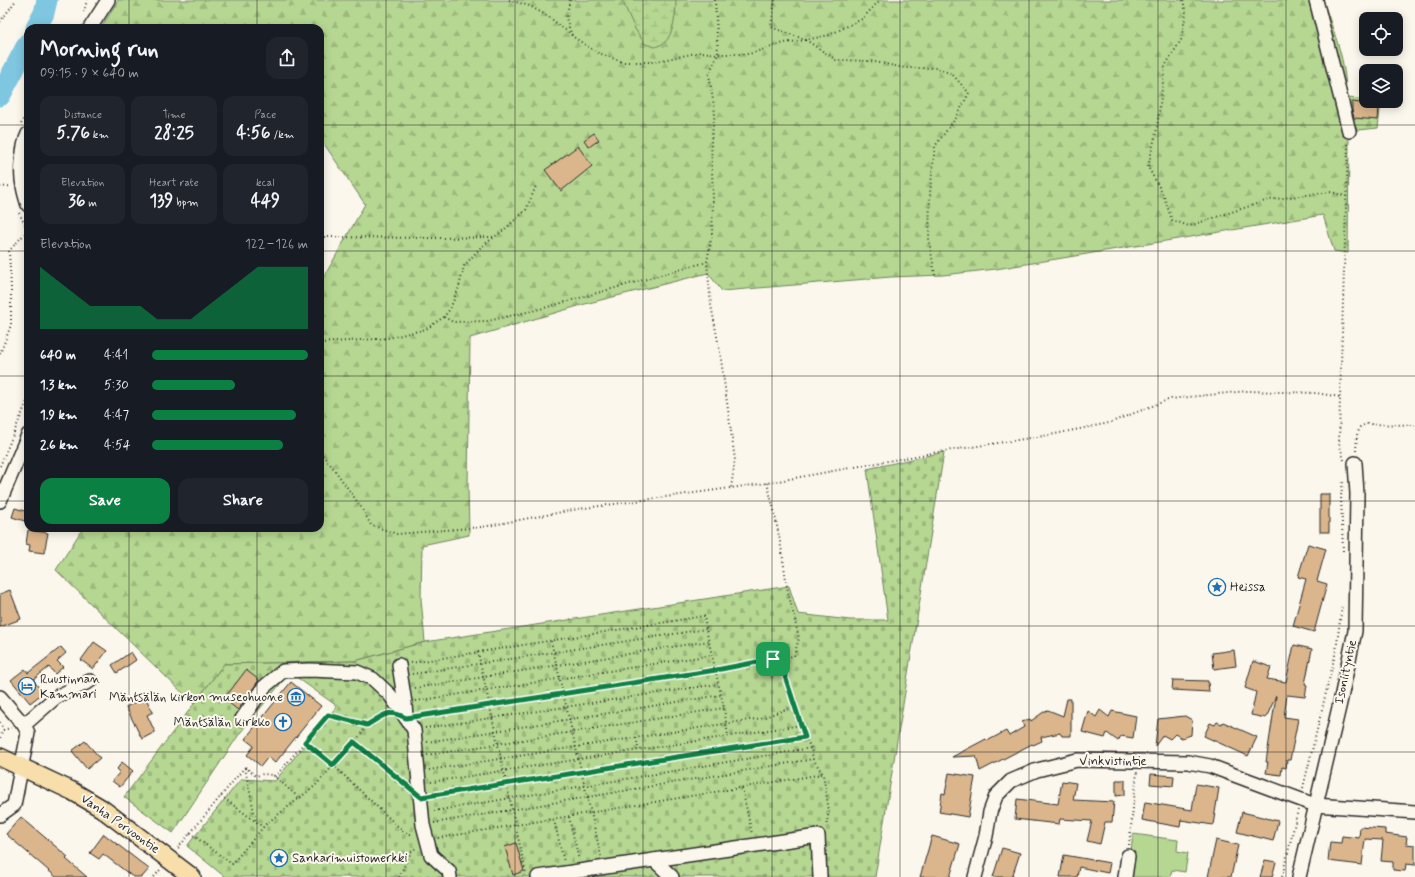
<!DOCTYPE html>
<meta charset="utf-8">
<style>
body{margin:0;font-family:Mynerve,sans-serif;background:#20242c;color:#f1f3f6;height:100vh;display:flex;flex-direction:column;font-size:15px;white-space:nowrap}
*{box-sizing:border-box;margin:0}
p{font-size:13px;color:#9ea1a6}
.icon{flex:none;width:22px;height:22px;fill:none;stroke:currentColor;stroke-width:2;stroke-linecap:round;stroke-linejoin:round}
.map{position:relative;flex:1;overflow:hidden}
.sheet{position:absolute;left:24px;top:24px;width:300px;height:508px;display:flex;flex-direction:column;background:#171b24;border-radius:12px;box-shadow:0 2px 10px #0003}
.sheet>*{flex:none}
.controls{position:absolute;left:1359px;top:12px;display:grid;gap:8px}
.controls a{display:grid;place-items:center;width:44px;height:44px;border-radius:8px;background:#171b24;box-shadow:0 2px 10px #0003;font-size:20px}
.pin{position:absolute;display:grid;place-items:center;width:34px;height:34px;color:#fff;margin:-17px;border-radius:8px;box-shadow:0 2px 6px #0006}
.round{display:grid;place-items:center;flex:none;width:42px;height:42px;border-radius:12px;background:#20242c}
.head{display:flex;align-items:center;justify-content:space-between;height:68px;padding:0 16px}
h1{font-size:22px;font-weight:800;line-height:30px}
.stats{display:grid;grid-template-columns:repeat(3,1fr);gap:6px;height:68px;padding:4px 16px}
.stats div{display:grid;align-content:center;border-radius:10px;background:#20242c;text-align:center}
.stats b{font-size:17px;font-weight:800}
.stats small{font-size:11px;font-weight:400}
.stats p{font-size:11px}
.chart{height:112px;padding:8px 16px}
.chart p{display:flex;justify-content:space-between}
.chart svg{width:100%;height:72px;margin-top:4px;fill:#0b8043;opacity:.7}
.cta{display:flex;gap:8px;margin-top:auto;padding:8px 16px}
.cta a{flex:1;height:46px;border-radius:12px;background:#0b8043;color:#fff;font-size:16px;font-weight:800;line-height:46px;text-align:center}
.cta a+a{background:#20242c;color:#f1f3f6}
ul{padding:0 16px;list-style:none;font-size:13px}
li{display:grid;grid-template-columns:64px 48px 1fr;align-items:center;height:30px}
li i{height:10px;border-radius:5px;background:#0b8043}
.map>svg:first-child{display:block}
.green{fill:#b5d791;stroke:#70815e}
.forest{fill:url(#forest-firs);stroke:#70815e}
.wetland{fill:url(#wetland-marsh);stroke:#70815e}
.cemetery{fill:url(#cemetery-stones);stroke:#70815e}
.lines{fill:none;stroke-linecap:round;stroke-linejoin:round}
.river{stroke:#7fc6e0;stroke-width:21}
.building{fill:#dbb68c;stroke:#2b2b2b}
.minor-casing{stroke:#2b2b2b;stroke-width:16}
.major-casing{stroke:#2b2b2b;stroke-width:20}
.path{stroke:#2b2b2b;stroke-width:2;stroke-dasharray:1 3;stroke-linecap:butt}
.minor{stroke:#fbf7ec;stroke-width:13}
.major{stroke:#f8deab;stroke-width:17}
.route-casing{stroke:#fff;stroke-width:8}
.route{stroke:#0b8043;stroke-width:5}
.grid{fill:none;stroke:#2b2b2b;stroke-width:1;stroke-opacity:0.55}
.labels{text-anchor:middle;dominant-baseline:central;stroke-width:4;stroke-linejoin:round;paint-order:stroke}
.poi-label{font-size:13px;fill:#2b2b2b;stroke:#fbf7ec;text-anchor:start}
.street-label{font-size:13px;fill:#2b2b2b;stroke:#fbf7ec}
</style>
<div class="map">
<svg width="1415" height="877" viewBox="0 0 1415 877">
<defs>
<pattern id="forest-firs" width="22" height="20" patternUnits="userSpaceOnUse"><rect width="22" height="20" fill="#b5d791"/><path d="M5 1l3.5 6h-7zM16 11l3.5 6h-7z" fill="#9cb97d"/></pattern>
<pattern id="wetland-marsh" width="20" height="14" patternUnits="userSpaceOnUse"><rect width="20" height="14" fill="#b5d791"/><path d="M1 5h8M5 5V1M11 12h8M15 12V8" fill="none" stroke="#9cb97d"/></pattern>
<pattern id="cemetery-stones" width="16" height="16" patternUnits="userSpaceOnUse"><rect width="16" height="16" fill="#b5d791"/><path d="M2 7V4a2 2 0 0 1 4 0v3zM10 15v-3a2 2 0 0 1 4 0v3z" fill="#9cb97d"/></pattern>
</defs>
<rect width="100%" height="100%" fill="#fbf7ec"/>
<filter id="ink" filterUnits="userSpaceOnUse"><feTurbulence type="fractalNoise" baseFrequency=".025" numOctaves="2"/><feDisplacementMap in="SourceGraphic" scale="8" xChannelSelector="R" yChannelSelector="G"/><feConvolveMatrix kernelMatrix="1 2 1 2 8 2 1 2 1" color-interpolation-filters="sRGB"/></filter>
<g filter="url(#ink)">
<polygon class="green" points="1133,834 1178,840 1177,851 1188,853 1185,872 1172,870 1170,877 1128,877"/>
<path class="forest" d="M118,0h1205c11,34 24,61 23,98l20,1v2h15l-3,27 -29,3 -1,122 -14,-2 -11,-36 -327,54 -53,6 -52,2 -169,14 -14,-18 -123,31 -115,34 -2,148 1,49 -47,10 -1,54 4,43 -70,19 -131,3 -30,40 -138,-134 27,-42h237v-244l45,-80 -45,-66v-110h-219z"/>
<path class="wetland" d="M622,0h54c0,12 -2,35 -12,43 -3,2 -7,3 -9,4l-10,-3 -10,-15z"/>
<polygon class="cemetery" points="944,452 875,877 225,877 187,846 241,779 275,781 337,706 292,674 286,677 240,733 173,833 124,797 224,664 355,661 425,642 789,586 798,614 850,620 888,620 867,469"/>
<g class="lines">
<g class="river">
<polyline points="36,28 44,13 47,0"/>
<polyline points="0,96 28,43"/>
</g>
</g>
<g class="building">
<polygon points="1352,102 1379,105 1378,120 1354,118 1352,110"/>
<polygon points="594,133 599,140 589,147 584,140"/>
<polygon points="578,146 592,166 561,191 545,170"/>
<rect x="1320" y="494" width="9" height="38"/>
<polygon points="15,508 28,512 28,522 12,517"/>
<polygon points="28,530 48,533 44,553 29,551 30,545 26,544"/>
<polygon points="1308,544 1326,549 1317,581 1327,584 1314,632 1293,626 1306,579 1298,577"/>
<polygon points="10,590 21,619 0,627 0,594"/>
<polygon points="94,642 107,651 93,669 81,660"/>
<polygon points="1294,645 1312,649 1305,684 1307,685 1305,697 1287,695 1284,717 1298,719 1290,760 1287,760 1286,768 1282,767 1281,775 1266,773 1268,762 1266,762 1276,696 1266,718 1251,715 1256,692 1245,688 1253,661 1271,667 1267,679 1286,682"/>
<polygon points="61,647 66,653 57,661 63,667 55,674 49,667 33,680 43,693 30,703 11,680 25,669 28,673"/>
<polygon points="1234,650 1236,666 1214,669 1212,653"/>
<polygon points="131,652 136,660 117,673 112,665"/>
<polygon points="246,670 259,680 238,710 224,699"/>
<polygon points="1173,680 1208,681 1209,692 1172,690"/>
<polygon points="291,682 321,706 275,763 268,757 261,766 247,755 254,746 245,739"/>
<polygon points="145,697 153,712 147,715 155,732 142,739 126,707"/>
<polygon points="1067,699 1071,699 1071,736 1062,736 1060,733 1041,737 1042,741 1033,745 1032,744 980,771 976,756 952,757 986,739 987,741 1006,731 1009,736 1024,727 1022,722 1030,719 1031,721 1045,711 1048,710 1063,716"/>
<polygon points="1100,710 1109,717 1112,711 1136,716 1133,738 1121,736 1118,741 1107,733 1105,738 1082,732 1088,711 1096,717"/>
<polygon points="1185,716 1192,720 1191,735 1182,738 1175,734 1170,739 1163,735 1155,746 1158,719"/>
<polygon points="1217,722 1222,724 1223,722 1257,737 1248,756 1204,736 1210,723 1215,725"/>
<polygon points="85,741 100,758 87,769 72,751"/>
<polygon points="122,762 133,771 120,787 112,781 120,772 117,769"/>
<polygon points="949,773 975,777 968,817 939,812 942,793 945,794"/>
<polygon points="1151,774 1174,776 1173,786 1150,784"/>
<polygon points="1116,780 1125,780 1125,795 1116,796"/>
<polygon points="1062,781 1076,783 1073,800 1114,802 1112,822 1105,822 1100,844 1087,841 1092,821 1060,819 1059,824 1015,819 1017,799 1058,804"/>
<polygon points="1196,784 1219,788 1213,825 1181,820 1180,827 1142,820 1145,802 1192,810"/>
<polygon points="1242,812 1278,821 1273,841 1237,832"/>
<polygon points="21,817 68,857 66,859 87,877 56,877 6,834"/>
<polygon points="1360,827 1385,829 1385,834 1407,837 1406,844 1415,845 1415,865 1406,864 1405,871 1393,870 1393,862 1381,861 1383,840 1365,839 1362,865 1328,861 1330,842 1341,843 1342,836 1359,838"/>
<polygon points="104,834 149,869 142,877 133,877 103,854 99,859 90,853"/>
<polygon points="932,836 960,844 950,877 920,877"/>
<polygon points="1216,840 1238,845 1231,877 1208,877"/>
<polygon points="516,843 524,871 513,875 505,847"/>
<polygon points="1002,848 1020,853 1012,877 993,877"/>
<polygon points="1064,855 1110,863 1108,873 1079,867 1077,877 1060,877"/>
<polygon points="1265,860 1276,862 1272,877 1260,877"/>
</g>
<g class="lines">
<defs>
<g id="minor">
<polyline points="1316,0 1349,131"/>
<polyline points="90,28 108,0"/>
<path d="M28,134c-6,12 -8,39 -5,52 1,6 3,13 5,19"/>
<polyline points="0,501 28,435"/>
<polyline points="399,665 405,703 406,718 414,730 423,825 431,855 449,871 450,877"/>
<polyline points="0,697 24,725 28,733 14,805 0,815"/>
<polyline points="242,719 264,687 283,671 310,670 357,672 373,679 390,695 406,718"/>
<polyline points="24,725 56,697 90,681"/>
<polyline points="654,860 672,877"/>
<polyline points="538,877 818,836 820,877"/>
<polyline points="975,877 986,836 990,812 996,796 1011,781 1037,770 1077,760 1188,762 1210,766 1315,805 1415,812"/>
<polyline points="1125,877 1128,856"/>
<polyline points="1299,877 1340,703 1355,631 1357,494 1355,463"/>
</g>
<polyline id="major" points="0,757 72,791 101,808 192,877"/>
</defs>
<use href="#minor" class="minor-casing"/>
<use href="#major" class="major-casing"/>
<g class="path">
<polyline points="509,0 530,6 549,17 572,35"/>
<polyline points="570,0 566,18 572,36 596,52 623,62 653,62 701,52 718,54 749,54 784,43 806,40 829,35 862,19 880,0"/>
<polyline points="715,0 718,54 709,74 715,113 711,140 713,200 712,234 707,262 711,305 720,352 735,460 731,488"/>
<polyline points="775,0 771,27 806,40 836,60 870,61 905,68 936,68 952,74 969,93 956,118 935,146 930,193 929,240 935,275"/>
<polyline points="1183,0 1186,13 1181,40 1165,66 1157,128 1148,167 1163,194 1172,220 1189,226 1268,200 1330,192 1346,196"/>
<polyline points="84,12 87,0"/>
<polyline points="0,22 16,0"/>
<polyline points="21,124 28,111"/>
<polyline points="0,187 11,186"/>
<polyline points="19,213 28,230"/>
<polyline points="320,237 440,238 493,237"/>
<polyline points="444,317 453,322 488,321 544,308 707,262"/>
<polyline points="320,343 389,338 426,329 444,317 450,309 459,287 464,266 481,247 505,229 526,210 536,186"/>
<polyline points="0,354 11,325 11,288 9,251 28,230"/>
<polyline points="1356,451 1357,435 1360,427 1366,424 1415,425"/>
<polyline points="320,452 334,469 361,507 371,525 397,534 482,527 578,509 767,483 932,453 1050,435 1109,423 1170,399 1247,391 1316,393 1340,397"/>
<polyline points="1344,460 1339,443 1340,397 1348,143"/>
<polyline points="0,466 28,399"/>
<polyline points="1343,551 1341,496 1343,481"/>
<polyline points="551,641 601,856"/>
<polyline points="478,652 526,874"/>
<polyline points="411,663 704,616 706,629 724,708 728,736"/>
<polyline points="412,674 706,629"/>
<polyline points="415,688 709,641"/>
<polyline points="416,701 712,655"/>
<polyline points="795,706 805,737 811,748 813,759 823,774 829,811 826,827"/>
<polyline points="419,716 716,670 773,659 794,656 799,638 787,587 782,552 774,510 767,483"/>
<polyline points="0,722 3,730 0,738"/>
<polyline points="425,728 718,684"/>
<polyline points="3,730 11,728"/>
<polyline points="636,738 639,750"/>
<polyline points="305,742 333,765 404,832 413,835"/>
<polyline points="354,742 407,786"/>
<polyline points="427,742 721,695"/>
<polyline points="427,755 724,708"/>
<polyline points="245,767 256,776 263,774 273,775 299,798"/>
<polyline points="245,768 256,822"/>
<polyline points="429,770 762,718 795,706 782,667 773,659"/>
<polyline points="275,777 328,715 366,724"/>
<polyline points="431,782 801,725"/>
<polyline points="742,788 752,834"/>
<polyline points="1303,788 1336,651 1342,605"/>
<polyline points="221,796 263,827"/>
<polyline points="431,796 805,737"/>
<polyline points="434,811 811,748"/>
<polyline points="569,817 579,860"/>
<polyline points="554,820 564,862"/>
<polyline points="434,823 813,759"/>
<polyline points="190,833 232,864 266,824 315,786 358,738 367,725 388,714"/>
<polyline points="438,838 823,774"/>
<polyline points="1129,845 1137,772"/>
<polyline points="178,848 245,767"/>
<polyline points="154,877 160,870"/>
<polyline points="399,877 411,852 416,848"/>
<polyline points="1282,877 1298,810"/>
</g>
<use href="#minor" class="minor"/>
<use href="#major" class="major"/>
</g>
</g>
<g class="lines" filter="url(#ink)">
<defs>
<path id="route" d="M773,659l9,8 23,70 -384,60 -67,-55 -21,23 -28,-23 23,-27 39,10c16,-9 21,-17 39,-7l310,-48z"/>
</defs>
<use href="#route" class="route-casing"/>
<use href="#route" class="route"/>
</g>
<path class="grid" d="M129,0v28M257,0v28M386,0v877M515,0v877M643,0v877M772,0v877M900,0v877M1029,0v877M1158,0v877M1286,0v877M0,125h28M320,125h1095M0,251h28M320,251h1095M0,376h28M320,376h1095M0,501h28M320,501h1095M129,528v349M257,528v349M0,626h1415M0,752h1415"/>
<defs>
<symbol id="sight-ring" viewBox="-11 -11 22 22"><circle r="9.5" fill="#fbf7ec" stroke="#1f6fb2" stroke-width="1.5"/><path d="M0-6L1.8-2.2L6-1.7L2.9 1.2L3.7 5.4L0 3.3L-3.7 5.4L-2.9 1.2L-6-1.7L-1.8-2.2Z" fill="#1f6fb2"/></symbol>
<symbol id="hotel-ring" viewBox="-11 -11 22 22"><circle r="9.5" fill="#fbf7ec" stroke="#1f6fb2" stroke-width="1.5"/><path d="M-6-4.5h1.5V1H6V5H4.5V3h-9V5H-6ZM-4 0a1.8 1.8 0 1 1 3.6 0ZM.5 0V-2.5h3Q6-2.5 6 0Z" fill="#1f6fb2"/></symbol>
<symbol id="museum-ring" viewBox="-11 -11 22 22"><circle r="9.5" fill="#fbf7ec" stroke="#1f6fb2" stroke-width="1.5"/><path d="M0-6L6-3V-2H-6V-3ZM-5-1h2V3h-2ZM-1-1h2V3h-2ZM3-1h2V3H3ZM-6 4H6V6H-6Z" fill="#1f6fb2"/></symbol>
<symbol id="church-ring" viewBox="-11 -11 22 22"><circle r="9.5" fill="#fbf7ec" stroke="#1f6fb2" stroke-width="1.5"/><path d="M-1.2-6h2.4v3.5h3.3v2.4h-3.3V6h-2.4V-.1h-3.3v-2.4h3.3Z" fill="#1f6fb2"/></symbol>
</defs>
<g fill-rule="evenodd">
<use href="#sight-ring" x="1207" y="577" width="20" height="20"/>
<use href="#hotel-ring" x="17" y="676" width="20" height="20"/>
<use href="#museum-ring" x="286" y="687" width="20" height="20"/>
<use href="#church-ring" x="273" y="712" width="20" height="20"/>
<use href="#sight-ring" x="269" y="848" width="20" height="20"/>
</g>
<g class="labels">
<g class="poi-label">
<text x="1230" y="587">Heissa</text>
<text x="40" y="679">Ruustinnan<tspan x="40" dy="15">Kammari</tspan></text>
<text x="283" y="697" text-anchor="end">Mäntsälän kirkon museohuone</text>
<text x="270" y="722" text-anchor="end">Mäntsälän kirkko</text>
<text x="292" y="858">Sankarimuistomerkki</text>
</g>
<g class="street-label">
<text transform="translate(1346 672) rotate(-78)">Isoniityntie</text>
<text x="1113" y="761">Vinkvistintie</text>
<text transform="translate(120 824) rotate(35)">Vanha Porvoontie</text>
</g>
</g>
</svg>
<div class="controls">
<a><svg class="icon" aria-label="locate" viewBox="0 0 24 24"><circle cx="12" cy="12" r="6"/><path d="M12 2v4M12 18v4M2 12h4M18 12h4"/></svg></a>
<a><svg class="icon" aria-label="layers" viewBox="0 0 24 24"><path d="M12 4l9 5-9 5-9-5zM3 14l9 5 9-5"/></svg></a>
</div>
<div class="pin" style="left:773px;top:659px;background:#1e9e55"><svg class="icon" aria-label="arrive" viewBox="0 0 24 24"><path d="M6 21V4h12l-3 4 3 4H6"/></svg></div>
<section class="sheet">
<div class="head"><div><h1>Morning run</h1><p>09:15 · 9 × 640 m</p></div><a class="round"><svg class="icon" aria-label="share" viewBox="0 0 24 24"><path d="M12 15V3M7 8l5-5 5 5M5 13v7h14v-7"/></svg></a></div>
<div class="stats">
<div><p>Distance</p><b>5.76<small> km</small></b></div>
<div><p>Time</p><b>28:25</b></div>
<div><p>Pace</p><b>4:56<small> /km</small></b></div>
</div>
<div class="stats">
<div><p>Elevation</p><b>36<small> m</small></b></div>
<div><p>Heart rate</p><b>139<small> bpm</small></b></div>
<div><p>kcal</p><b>449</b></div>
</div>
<div class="chart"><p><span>Elevation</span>122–126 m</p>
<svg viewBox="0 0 160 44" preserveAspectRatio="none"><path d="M0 44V6L10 14L20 22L30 30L40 30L50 30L60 30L70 38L80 38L90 38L100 30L110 22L120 14L130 6L140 6L150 6L160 6V44z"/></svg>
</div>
<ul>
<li><b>640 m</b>4:41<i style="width:100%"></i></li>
<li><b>1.3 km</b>5:30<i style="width:53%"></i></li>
<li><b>1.9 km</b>4:47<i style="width:92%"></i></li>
<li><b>2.6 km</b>4:54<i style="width:84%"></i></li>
</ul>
<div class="cta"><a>Save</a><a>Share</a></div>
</section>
</div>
